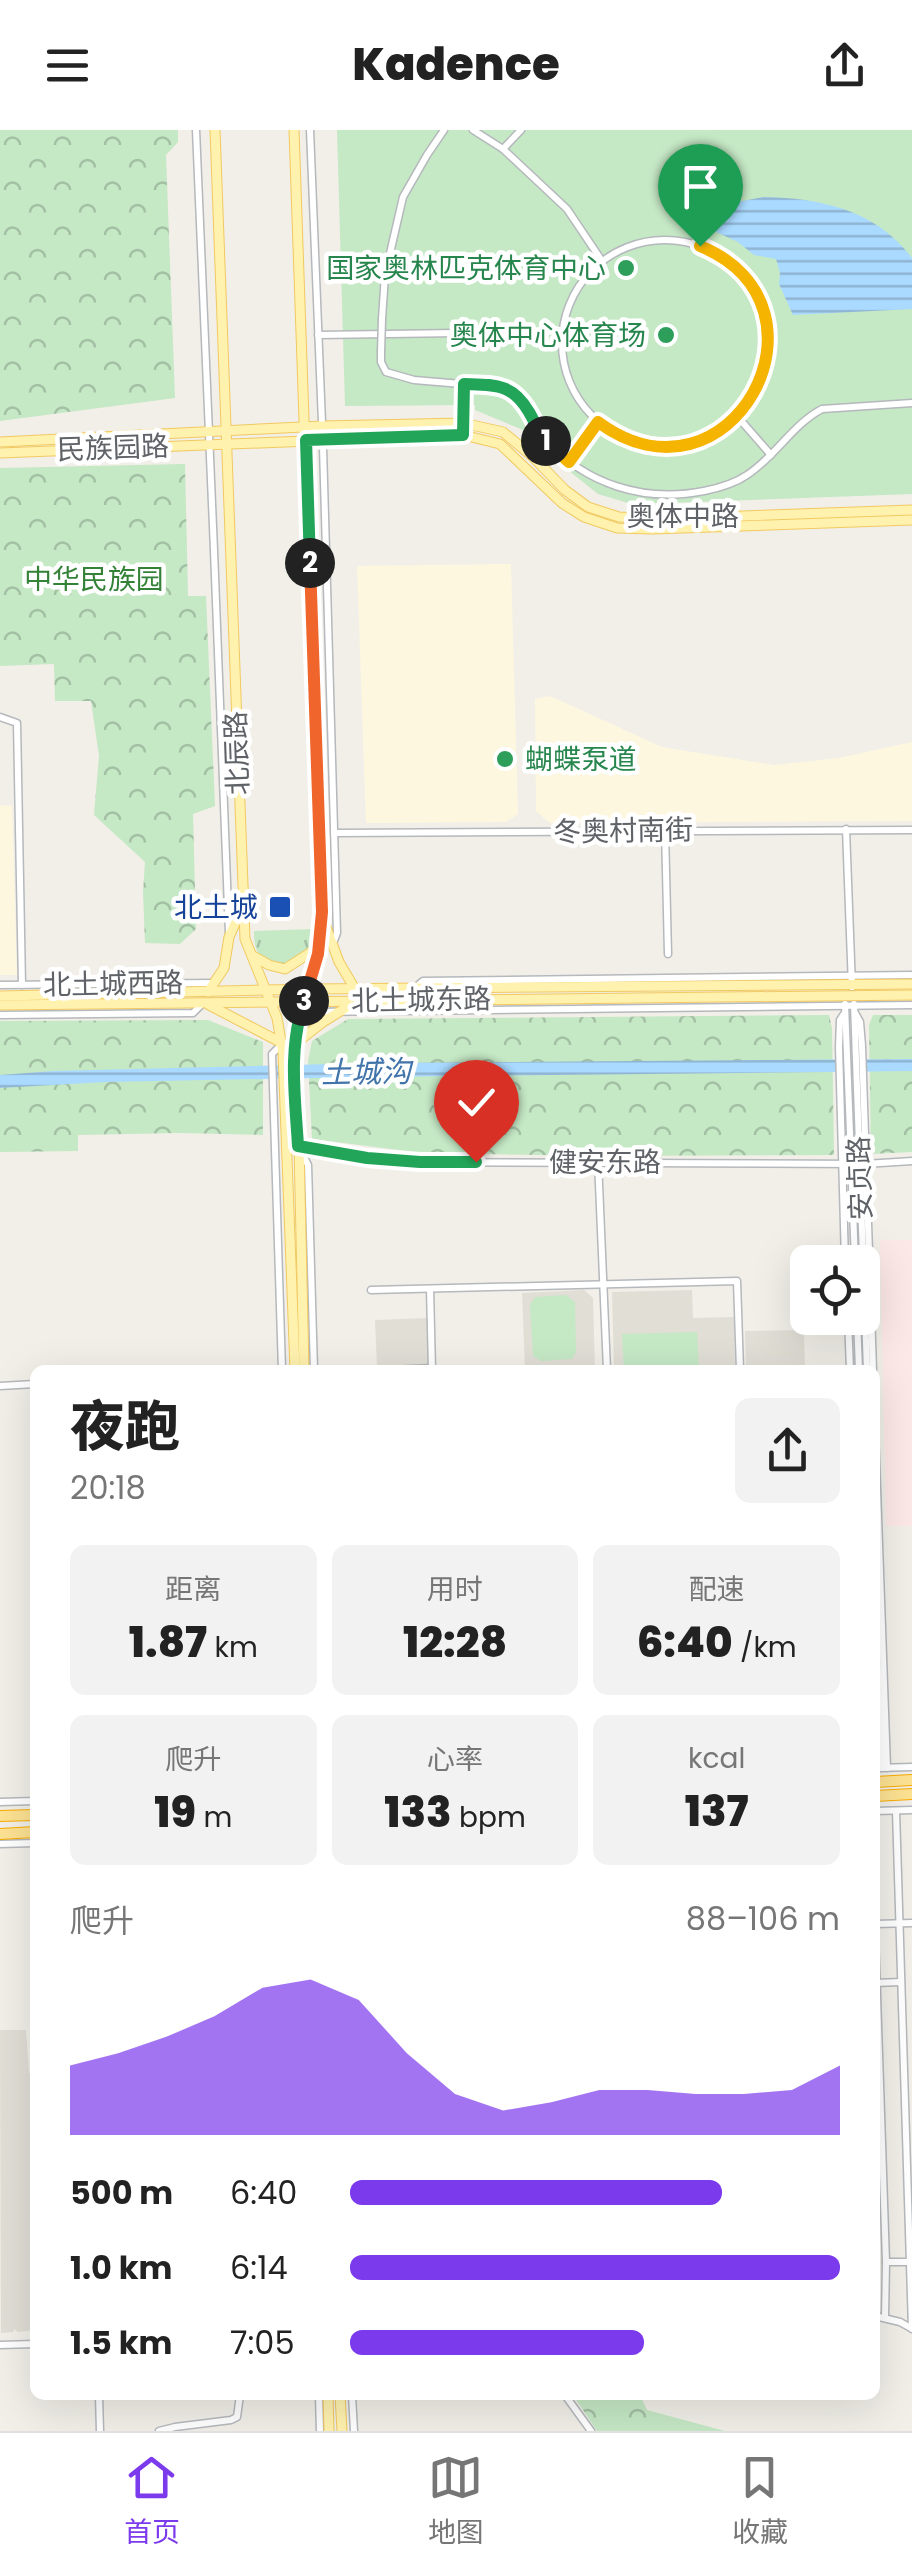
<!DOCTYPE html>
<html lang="zh">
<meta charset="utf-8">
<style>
body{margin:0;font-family:Poppins,"Noto Sans SC",sans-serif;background:#f2f2f2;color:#222;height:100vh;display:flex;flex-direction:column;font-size:38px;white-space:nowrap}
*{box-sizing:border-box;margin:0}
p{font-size:32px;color:#767676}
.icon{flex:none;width:55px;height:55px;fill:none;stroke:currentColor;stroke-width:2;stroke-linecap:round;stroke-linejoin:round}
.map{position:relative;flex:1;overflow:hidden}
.sheet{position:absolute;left:30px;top:1235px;width:850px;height:1035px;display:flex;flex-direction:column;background:#fff;border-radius:15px;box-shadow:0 10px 40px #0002}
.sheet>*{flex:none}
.tools{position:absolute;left:790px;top:1115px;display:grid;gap:20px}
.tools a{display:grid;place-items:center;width:90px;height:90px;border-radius:15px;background:#fff;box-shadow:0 10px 40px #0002;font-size:50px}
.pin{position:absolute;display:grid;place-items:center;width:85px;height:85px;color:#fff;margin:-102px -42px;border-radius:50% 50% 50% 0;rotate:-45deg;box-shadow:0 0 10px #0007}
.pin .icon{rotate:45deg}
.km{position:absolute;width:50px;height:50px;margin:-25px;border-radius:50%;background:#222;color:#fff;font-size:28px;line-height:50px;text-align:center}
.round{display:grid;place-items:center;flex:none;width:105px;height:105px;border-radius:15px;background:#f2f2f2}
.summary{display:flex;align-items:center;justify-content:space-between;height:170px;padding:0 40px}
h1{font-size:55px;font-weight:800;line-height:75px}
.figures{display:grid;grid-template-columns:repeat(3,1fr);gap:15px;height:170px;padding:10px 40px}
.figures div{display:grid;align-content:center;border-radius:15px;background:#f2f2f2;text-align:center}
.figures b{font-size:42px;font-weight:800}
.figures small{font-size:28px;font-weight:400}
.figures p{font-size:28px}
.chart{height:280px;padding:20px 40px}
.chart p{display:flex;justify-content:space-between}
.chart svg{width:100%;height:180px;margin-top:10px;fill:#7c3aed;opacity:.7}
ul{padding:0 40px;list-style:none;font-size:32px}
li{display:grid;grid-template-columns:160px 120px 1fr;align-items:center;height:75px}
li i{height:25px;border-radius:12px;background:#7c3aed}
header{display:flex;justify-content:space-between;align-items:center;height:130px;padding:0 40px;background:#fff;font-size:45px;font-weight:800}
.tabs{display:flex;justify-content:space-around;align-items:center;height:140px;border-top:2px solid #e0e0e0;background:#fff;font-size:28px;color:#767676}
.tabs a{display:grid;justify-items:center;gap:5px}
.tabs .current{color:#7c3aed}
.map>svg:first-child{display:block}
.commercial{fill:#fef7e0}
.education{fill:#e1ded6}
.medical{fill:#fce8e6}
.grass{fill:url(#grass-tufts)}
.park{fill:url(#park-crowns)}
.pitch{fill:#c5e8c5}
.water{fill:url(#water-rules)}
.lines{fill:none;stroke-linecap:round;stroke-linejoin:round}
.minor-casing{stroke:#b5b8bc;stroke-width:9}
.major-casing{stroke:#f2c960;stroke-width:11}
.highway-casing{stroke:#f9ab00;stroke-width:12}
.minor{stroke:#fff;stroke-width:6}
.major{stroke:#fff2af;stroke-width:9}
.highway{stroke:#fde293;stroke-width:10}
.minor-bridge-casing{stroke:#b5b8bc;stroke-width:9;stroke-linecap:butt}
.minor-bridge{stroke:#fff;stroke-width:6}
.split-1-casing{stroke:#fff;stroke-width:20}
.split-2-casing{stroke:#fff;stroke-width:20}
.split-3-casing{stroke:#fff;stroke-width:20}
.split-4-casing{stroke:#fff;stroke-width:20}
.split-1{stroke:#f5b400;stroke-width:12}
.split-2{stroke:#22a559;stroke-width:12}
.split-3{stroke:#f0652b;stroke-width:12}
.split-4{stroke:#22a559;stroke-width:12}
.leisure-dot{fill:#2e9e5b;stroke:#fff;stroke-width:4}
.transit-dot{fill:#1a4fb4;stroke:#fff;stroke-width:4}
.labels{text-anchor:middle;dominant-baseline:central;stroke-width:9;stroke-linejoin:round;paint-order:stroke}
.leisure-label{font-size:28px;fill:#27864d;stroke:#fff;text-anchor:end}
.street-label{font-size:28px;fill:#5f6368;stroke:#fff}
.park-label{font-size:28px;fill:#348238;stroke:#fff}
.transit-label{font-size:28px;fill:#164399;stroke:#fff;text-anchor:end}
.water-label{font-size:30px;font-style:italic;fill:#4174aa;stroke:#fff}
</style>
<header><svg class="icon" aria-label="menu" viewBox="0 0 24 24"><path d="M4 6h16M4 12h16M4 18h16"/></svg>Kadence<svg class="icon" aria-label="share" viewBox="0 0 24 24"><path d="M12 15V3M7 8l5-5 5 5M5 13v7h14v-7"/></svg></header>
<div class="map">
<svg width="912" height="2301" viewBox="0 0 912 2301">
<defs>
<pattern id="grass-tufts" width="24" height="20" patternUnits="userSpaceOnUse" patternTransform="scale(2.5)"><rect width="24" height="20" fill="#c5e8c5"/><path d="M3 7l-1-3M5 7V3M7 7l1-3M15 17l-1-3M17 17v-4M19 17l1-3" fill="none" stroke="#a3c0a4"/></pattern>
<pattern id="park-crowns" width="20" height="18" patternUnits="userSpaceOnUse" patternTransform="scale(2.5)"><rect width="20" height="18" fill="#c5e8c5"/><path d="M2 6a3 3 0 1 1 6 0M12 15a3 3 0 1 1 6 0" fill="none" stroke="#a3c0a4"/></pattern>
<pattern id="water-rules" width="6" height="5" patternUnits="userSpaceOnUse" patternTransform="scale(2.5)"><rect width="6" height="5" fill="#aadaff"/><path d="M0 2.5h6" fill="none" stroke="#8eb4d2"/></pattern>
</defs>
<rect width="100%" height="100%" fill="#f1efe8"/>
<g class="commercial">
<polygon points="511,434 518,684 506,692 366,693 357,436"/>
<polygon points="550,566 662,617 774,635 839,628 912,612 912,691 550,693 536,681 535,569"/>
<polygon points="0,675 12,676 17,845 0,845"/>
</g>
<g class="education">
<polygon points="584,1160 593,1168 595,1240 525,1240 522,1163"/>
<polygon points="692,1160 693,1188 734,1187 735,1240 614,1240 612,1162"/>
<polygon points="428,1188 429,1235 377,1237 375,1190"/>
<polygon points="804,1200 805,1240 746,1240 745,1201"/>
<polygon points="0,1900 26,1900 29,1943 35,1943 35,2200 18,2202 14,2199 13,2202 1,2203"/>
</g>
<polygon class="medical" points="880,1110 912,1110 912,1396 886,1396"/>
<path class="grass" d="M314,799l-1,20 -33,18c-20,-11 -26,-11 -26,-36z"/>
<g class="park">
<polygon points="0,0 178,0 178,12 166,25 175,268 0,291"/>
<polygon points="185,334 188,466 206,466 215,676 193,684 196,799 180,814 145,813 143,762 145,732 94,685 99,626 91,571 55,571 54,534 0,536 0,338"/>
<polygon points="829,885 832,898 834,1025 598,1026 423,1023 312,1009 308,931 312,911 348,889"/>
<polygon points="873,885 912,885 912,1022 871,1024 869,895"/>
<polygon points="208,890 263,912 263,1005 178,1003 78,1005 78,1021 0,1022 0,891"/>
<polygon points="573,2265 640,2265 647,2280 725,2301 597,2301"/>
</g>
<g class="pitch">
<polygon points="337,0 912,0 912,364 667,373 628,373 598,364 553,328 523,300 475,280 475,275 345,276"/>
<polygon points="566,1165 575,1172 576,1222 572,1229 541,1231 533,1226 530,1175 535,1167"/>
<polygon points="697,1202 699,1240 624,1240 622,1204"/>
</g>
<g class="water">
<path d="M763,67c58,1 113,13 149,61v51l-119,6 -14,-31 1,-11 -4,-14 -22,-4 -16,-13 -24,-11 -31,-8 39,-18z"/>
<polygon points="912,929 912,941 366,947 105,952 0,958 0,945 53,941 372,933"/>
</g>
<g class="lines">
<defs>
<g id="minor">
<path d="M196,0c13,268 22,535 33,803"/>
<polyline points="310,0 323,317 337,803 333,813"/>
<polyline points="473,0 503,19 567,79 602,131"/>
<polyline points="503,19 521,0"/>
<circle cx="665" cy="213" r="103"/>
<polyline points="382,189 385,145 403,67 427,25 444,0"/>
<polyline points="318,205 520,202"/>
<path d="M381,222v10l5,10 28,8 95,8c17,14 21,35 35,51 42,45 99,64 160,52 15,-3 30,-7 43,-16 28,-18 46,-51 75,-66l90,-6"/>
<polyline points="737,286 771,325"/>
<polyline points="463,305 464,254"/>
<polyline points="569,332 598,291"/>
<polyline points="0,587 17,593 22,855"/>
<polyline points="846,699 852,857"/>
<polyline points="665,700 668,824"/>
<polyline points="334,703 912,700"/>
<polyline points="0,855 214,853"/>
<polyline points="416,857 423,851 912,845"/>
<polyline points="304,873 311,882 912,875"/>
<polyline points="845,874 855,1132"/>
<polyline points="854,874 867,1240"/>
<polyline points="855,883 860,892 862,916 873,1240"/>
<polyline points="844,884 840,890 839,917 845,1132"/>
<polyline points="0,885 193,883 203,873"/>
<polyline points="281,915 272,924 282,1240"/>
<polyline points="299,1016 367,1028 419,1032 865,1034 912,1031"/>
<polyline points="301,1021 308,1035 314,1240"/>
<polyline points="598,1031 607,1240"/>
<polyline points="430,1159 432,1240"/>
<polyline points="371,1160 737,1151 740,1240"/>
<polyline points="848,1188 850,1240"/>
<polyline points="857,1188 859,1240"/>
<polyline points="391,1240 432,1238"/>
<polyline points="0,1256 35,1254"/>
<polyline points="875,1302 887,1638"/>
<polyline points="875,1470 882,1638"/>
<polyline points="875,1638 912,1637"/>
<polyline points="0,1672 35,1671"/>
<polyline points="875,1681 912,1680"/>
<polyline points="896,1681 912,2199"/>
<polyline points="0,1714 35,1713"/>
<polyline points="875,1794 912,1793"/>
<polyline points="875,1806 886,2132 885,2188"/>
<polyline points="875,1853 901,1852"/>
<polyline points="886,2132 909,2132"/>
<polyline points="875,2186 900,2192 911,2198"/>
<polyline points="0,2215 35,2214"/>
<polyline points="99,2265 100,2301"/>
<polyline points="319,2265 320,2301"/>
<polyline points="352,2265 354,2301"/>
<polyline points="565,2265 591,2301"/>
<polyline points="159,2301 175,2297 231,2290 237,2287 240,2265"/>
</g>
<g id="major">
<polyline points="215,0 245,809 277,888 283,923 295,1240"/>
<polyline points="294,0 321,782 318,825 295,897 293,923 299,1016 304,1240"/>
<polyline points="0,312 322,296 463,293 503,302 532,326 565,360 588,377 619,387 657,389 912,380"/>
<polyline points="0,323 463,305 500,314 562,373 584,387 617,398 652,399 912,390"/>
<polyline points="323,789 339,832 355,859"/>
<polyline points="253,826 269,835 285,839 319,817"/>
<polyline points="208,862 224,838 229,807 242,778"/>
<polyline points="0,866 312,859 912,854"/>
<polyline points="0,875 912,865"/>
<polyline points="209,875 282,913"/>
<polyline points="295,914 323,892 355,872"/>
<polyline points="328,2265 329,2301"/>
<polyline points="340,2265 342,2301"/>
</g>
<g id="highway">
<polyline points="875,1652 912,1650"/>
<polyline points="875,1666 912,1664"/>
<polyline points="0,1686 35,1685"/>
<polyline points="0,1704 35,1702"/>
</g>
</defs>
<use href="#minor" class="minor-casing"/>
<use href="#major" class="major-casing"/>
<use href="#highway" class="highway-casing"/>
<use href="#minor" class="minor"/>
<use href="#major" class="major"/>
<use href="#highway" class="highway"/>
<defs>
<polyline id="minor-bridge" points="381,222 382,189"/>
</defs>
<use href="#minor-bridge" class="minor-bridge-casing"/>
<use href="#minor-bridge" class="minor-bridge"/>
</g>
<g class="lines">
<defs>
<path id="split-1" d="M546,311l23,21 29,-40c132,97 248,-116 102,-176"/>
<path id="split-2" d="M310,433l-4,-123 157,-5 1,-51c31,1 48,-1 65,28 6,10 9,20 17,29"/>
<polyline id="split-3" points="304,871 318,824 322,782 310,433"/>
<path id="split-4" d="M304,871c-16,49 -9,94 -6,145l69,12 53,4h56"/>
</defs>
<use href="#split-1" class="split-1-casing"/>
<use href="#split-2" class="split-2-casing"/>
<use href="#split-3" class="split-3-casing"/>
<use href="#split-4" class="split-4-casing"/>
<use href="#split-1" class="split-1"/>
<use href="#split-2" class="split-2"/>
<use href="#split-3" class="split-3"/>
<use href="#split-4" class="split-4"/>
</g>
<g class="leisure-dot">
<circle cx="626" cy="138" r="10"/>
<circle cx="666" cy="205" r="10"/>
<circle cx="505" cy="629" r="10"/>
</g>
<rect class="transit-dot" x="268" y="765" width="24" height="24" rx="5"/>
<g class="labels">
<g class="leisure-label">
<text x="606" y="138">国家奥林匹克体育中心</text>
<text x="646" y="205">奥体中心体育场</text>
<text x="525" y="629" text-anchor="start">蝴蝶泵道</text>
</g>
<g class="street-label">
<text transform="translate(113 318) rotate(-2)">民族园路</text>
<text x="683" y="386">奥体中路</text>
<text transform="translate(237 623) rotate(-92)">北辰路</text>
<text transform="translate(623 701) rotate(-1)">冬奥村南街</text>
<text transform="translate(113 854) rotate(-1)">北土城西路</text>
<text transform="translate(421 870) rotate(-1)">北土城东路</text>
<text x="605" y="1032">健安东路</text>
<text transform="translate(860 1048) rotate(-92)">安贞路</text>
</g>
<g class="park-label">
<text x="94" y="449">中华民族园</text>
</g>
<g class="transit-label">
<text x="258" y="777">北土城</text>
</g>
<g class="water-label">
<text transform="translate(366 942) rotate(-1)">土城沟</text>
</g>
</g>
</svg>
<div class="tools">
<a><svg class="icon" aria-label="locate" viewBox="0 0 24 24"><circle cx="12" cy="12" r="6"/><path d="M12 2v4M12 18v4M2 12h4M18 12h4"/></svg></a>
</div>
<div class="pin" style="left:700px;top:116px;background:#1e9e55"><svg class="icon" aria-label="arrive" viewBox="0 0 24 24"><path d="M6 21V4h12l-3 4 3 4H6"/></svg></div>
<div class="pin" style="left:476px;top:1032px;background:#d93025"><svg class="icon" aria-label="check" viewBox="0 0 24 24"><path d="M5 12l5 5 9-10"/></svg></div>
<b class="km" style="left:546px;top:311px">1</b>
<b class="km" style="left:310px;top:433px">2</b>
<b class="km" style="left:304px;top:871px">3</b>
<section class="sheet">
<div class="summary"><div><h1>夜跑</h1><p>20:18</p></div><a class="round"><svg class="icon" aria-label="share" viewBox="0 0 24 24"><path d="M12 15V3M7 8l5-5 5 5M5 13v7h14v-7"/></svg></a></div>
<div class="figures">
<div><p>距离</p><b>1.87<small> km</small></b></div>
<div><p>用时</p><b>12:28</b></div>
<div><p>配速</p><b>6:40<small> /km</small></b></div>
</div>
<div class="figures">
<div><p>爬升</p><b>19<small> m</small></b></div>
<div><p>心率</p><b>133<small> bpm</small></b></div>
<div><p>kcal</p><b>137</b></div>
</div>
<div class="chart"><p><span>爬升</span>88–106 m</p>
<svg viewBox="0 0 160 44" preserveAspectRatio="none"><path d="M0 44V27L10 24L20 20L30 15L40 8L50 6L60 11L70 24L80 34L90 38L100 36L110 33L120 33L130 34L140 34L150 33L160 27V44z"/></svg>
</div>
<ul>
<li><b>500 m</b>6:40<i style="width:76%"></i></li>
<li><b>1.0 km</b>6:14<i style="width:100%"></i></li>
<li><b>1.5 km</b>7:05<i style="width:60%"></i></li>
</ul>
</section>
</div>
<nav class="tabs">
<a class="current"><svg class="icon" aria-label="home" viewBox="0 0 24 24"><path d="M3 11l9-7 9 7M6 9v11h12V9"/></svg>首页</a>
<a><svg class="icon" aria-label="map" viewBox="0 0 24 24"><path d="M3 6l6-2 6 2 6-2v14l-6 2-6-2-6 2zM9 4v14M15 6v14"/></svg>地图</a>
<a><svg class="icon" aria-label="saved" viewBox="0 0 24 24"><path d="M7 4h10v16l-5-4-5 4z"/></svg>收藏</a>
</nav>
